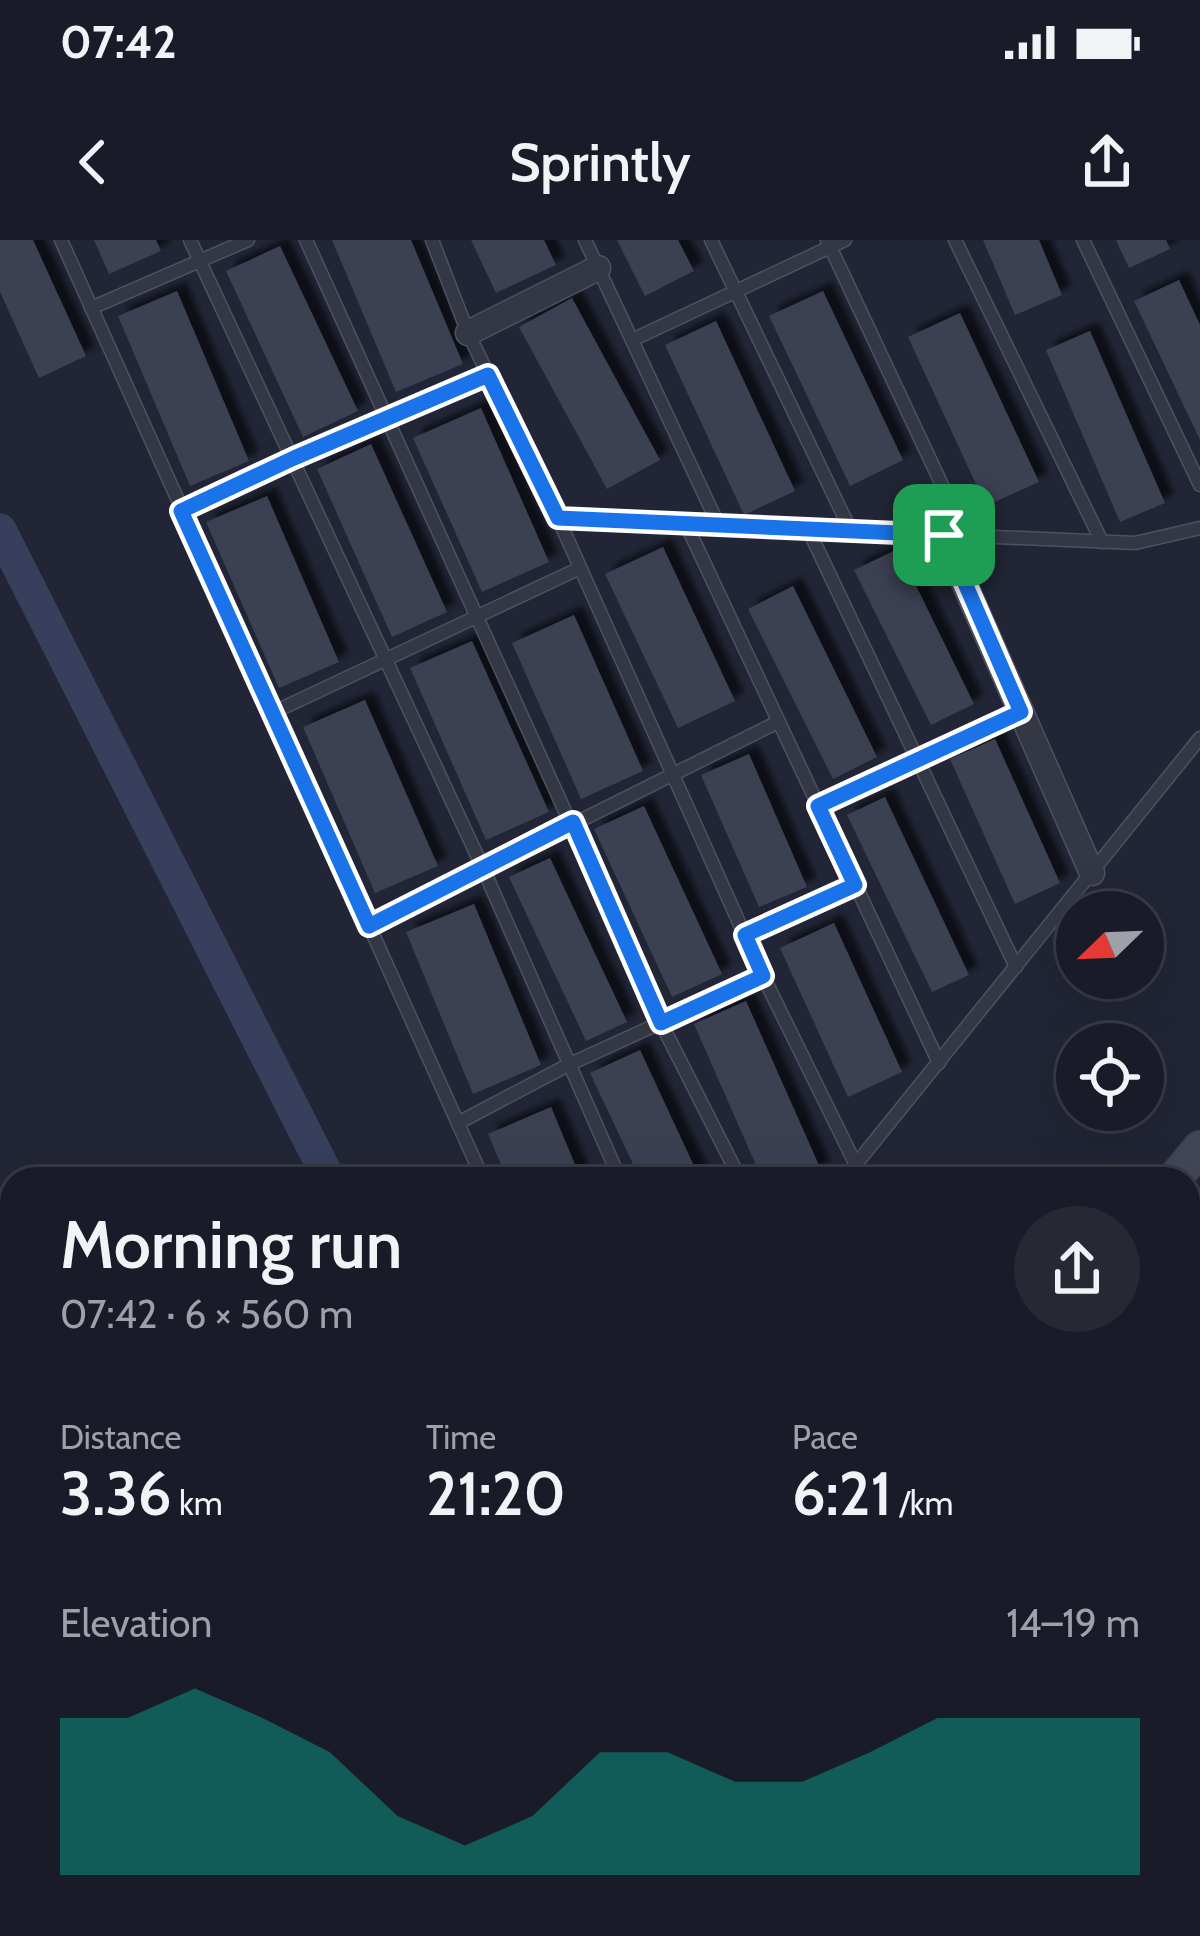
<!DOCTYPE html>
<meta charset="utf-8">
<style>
body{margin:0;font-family:Cabin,sans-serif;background:#262934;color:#f1f3f6;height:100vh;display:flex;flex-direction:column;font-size:45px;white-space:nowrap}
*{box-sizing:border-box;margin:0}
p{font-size:39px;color:#9fa1a8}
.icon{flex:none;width:66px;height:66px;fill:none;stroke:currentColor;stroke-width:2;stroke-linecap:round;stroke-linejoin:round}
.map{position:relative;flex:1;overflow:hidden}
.panel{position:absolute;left:0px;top:927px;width:1200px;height:771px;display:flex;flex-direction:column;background:#191c28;border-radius:36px 36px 0 0;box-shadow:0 12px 48px #0002,0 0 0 3px #373a45}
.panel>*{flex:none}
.needle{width:78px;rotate:247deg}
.tools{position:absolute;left:1056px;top:651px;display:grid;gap:24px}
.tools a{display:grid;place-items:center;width:108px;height:108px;border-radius:50%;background:#191c28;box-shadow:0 12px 48px #0002,0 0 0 3px #373a45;font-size:60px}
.pin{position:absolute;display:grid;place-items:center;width:102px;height:102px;color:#fff;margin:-51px;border-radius:24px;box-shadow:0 6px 18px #0006}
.round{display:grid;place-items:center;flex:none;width:126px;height:126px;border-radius:63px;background:#262934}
.overview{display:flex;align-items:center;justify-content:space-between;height:204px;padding:0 60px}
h1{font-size:66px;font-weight:600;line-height:90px}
.stats{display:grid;grid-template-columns:repeat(3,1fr);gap:18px;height:204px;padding:12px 60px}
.stats div{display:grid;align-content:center}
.stats b{font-size:60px;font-weight:600}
.stats small{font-size:33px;font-weight:400}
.stats p{font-size:33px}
.chart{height:336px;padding:24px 60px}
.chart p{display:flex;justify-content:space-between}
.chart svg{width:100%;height:216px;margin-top:12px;fill:#0f766e;opacity:.7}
.status{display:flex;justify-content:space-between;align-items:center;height:84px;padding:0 60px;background:#191c28;direction:ltr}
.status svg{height:33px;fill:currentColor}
header{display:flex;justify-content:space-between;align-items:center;height:156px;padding:0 60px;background:#191c28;font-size:54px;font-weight:600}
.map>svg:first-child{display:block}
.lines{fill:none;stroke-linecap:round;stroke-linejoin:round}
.canal{stroke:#373f5d;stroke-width:33}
.building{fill:#3a4052;filter:url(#shadow)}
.lane-casing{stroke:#4e5260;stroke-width:15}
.street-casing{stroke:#4e5260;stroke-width:27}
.secondary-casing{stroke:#3d414f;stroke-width:36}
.lane{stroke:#343845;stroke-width:12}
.street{stroke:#343845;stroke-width:24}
.secondary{stroke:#424658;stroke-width:33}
.route-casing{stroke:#fff;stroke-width:24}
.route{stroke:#1a73e8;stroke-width:15}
</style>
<div class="status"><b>07:42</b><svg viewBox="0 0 49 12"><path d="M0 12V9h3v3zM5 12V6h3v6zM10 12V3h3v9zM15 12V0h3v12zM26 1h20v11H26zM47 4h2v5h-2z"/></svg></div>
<header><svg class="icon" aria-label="back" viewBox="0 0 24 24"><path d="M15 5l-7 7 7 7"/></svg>Sprintly<svg class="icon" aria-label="share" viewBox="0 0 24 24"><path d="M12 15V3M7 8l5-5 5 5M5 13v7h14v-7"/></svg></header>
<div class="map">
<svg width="1200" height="1696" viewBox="0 0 1200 1696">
<defs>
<filter id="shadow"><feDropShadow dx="9" dy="-9" stdDeviation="3" flood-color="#0009"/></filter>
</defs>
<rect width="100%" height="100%" fill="#212535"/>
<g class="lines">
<g class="canal">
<polyline points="0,290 329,939"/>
<polyline points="743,1686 749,1696"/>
</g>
</g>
<g class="building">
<polygon points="0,0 33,0 86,116 39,138 0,52"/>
<polygon points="94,0 156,0 161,11 109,34"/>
<polygon points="332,0 411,0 463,124 396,152"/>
<polygon points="471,0 544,0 556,25 496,53"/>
<polygon points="617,0 678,0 694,31 645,56"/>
<polygon points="983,0 1039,0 1062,55 1015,75"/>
<polygon points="1116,0 1166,0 1170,9 1129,28"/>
<polygon points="280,6 358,171 303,197 226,31"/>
<polygon points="1179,40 1200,85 1200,200 1134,61"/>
<polygon points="177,51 249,221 190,246 118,76"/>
<polygon points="823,51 903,220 850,246 769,76"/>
<polygon points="572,58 660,220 607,249 519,87"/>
<polygon points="960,73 1039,242 986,266 908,97"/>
<polygon points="716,81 795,251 744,275 665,105"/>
<polygon points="1090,91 1165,263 1120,282 1046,110"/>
<polygon points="481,168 549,322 482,352 413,198"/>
<polygon points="371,204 447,372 392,397 317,229"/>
<polygon points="267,256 339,422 279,448 206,282"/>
<polygon points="663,307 735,461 678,488 605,334"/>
<polygon points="898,309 974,464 931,485 854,330"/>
<polygon points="793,346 877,517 833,539 748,369"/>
<polygon points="574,375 643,531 581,559 512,403"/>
<polygon points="472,401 549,572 486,600 410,428"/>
<polygon points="365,460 438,626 375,653 303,487"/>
<polygon points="995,499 1060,643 1015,664 950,519"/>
<polygon points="749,514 807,647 759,667 701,535"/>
<polygon points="885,557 969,735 932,752 847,575"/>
<polygon points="644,566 722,734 672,757 594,589"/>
<polygon points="550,618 627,782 586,801 509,637"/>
<polygon points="474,664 541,825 473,854 406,692"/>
<polygon points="834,683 902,832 848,857 780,708"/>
<polygon points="746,761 821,930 801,939 762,939 694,784"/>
<polygon points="640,810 700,939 640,939 590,833"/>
<polygon points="551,867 581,939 507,939 488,894"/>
</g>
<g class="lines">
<defs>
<g id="lane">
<polyline points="61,0 483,939"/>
<polyline points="190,0 482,626 620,939"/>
<polyline points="306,0 661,783 740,939"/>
<polyline points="432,0 468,93 558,278 1135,303 1200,288"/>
<polyline points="585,0 719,286"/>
<polyline points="711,0 851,291"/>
<polyline points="827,0 966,296"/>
<polyline points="955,0 1102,302"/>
<polyline points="1083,0 1200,245"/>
<polyline points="91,68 248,0"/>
<polyline points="632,100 845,0"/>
<polyline points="181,271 294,218 488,135"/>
<polyline points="558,278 763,736 856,925"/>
<polyline points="686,284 939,823"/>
<polyline points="808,289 1016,727"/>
<polyline points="272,473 580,328"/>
<polyline points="818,566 1020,473"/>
<polyline points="369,686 778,482"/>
<polyline points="745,695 855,645"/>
<polyline points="458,883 568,825 763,736"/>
<polyline points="844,939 1200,498"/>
</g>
<g id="street">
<polyline points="468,93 598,28"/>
<polyline points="943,295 1092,633"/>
</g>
<g id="secondary">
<polyline points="1174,939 1200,908"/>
<polyline points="1188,990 1200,976"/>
<polyline points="537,1696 547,1686"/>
<polyline points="592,1696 601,1686"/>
</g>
</defs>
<use href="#lane" class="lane-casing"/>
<use href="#street" class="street-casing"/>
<use href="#secondary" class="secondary-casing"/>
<use href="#lane" class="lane"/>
<use href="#street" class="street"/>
<use href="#secondary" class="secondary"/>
</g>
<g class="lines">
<defs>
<polygon id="route" points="488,135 558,278 944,295 1021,472 818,566 855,645 745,695 763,736 661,783 573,582 369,686 181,271 294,218"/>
</defs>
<use href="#route" class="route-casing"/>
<use href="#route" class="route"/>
</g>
</svg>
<div class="tools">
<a><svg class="needle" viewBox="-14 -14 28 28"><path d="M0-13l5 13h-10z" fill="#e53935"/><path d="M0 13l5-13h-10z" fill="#9fa1a8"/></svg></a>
<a><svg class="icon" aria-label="locate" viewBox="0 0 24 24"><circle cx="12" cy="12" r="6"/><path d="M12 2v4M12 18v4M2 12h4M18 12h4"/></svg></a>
</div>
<div class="pin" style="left:944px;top:295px;background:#1e9e55"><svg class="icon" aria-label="arrive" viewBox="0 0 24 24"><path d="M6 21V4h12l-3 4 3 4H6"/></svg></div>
<section class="panel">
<div class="overview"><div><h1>Morning run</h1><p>07:42 · 6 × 560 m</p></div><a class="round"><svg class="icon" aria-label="share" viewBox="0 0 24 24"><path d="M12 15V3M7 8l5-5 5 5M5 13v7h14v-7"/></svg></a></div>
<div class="stats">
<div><p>Distance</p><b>3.36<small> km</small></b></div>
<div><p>Time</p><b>21:20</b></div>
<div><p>Pace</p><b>6:21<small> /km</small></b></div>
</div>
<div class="chart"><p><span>Elevation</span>14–19 m</p>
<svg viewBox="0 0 160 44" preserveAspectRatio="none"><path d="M0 44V12L10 12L20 6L30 12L40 19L50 32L60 38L70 32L80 19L90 19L100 25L110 25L120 19L130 12L140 12L150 12L160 12V44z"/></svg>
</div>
</section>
</div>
